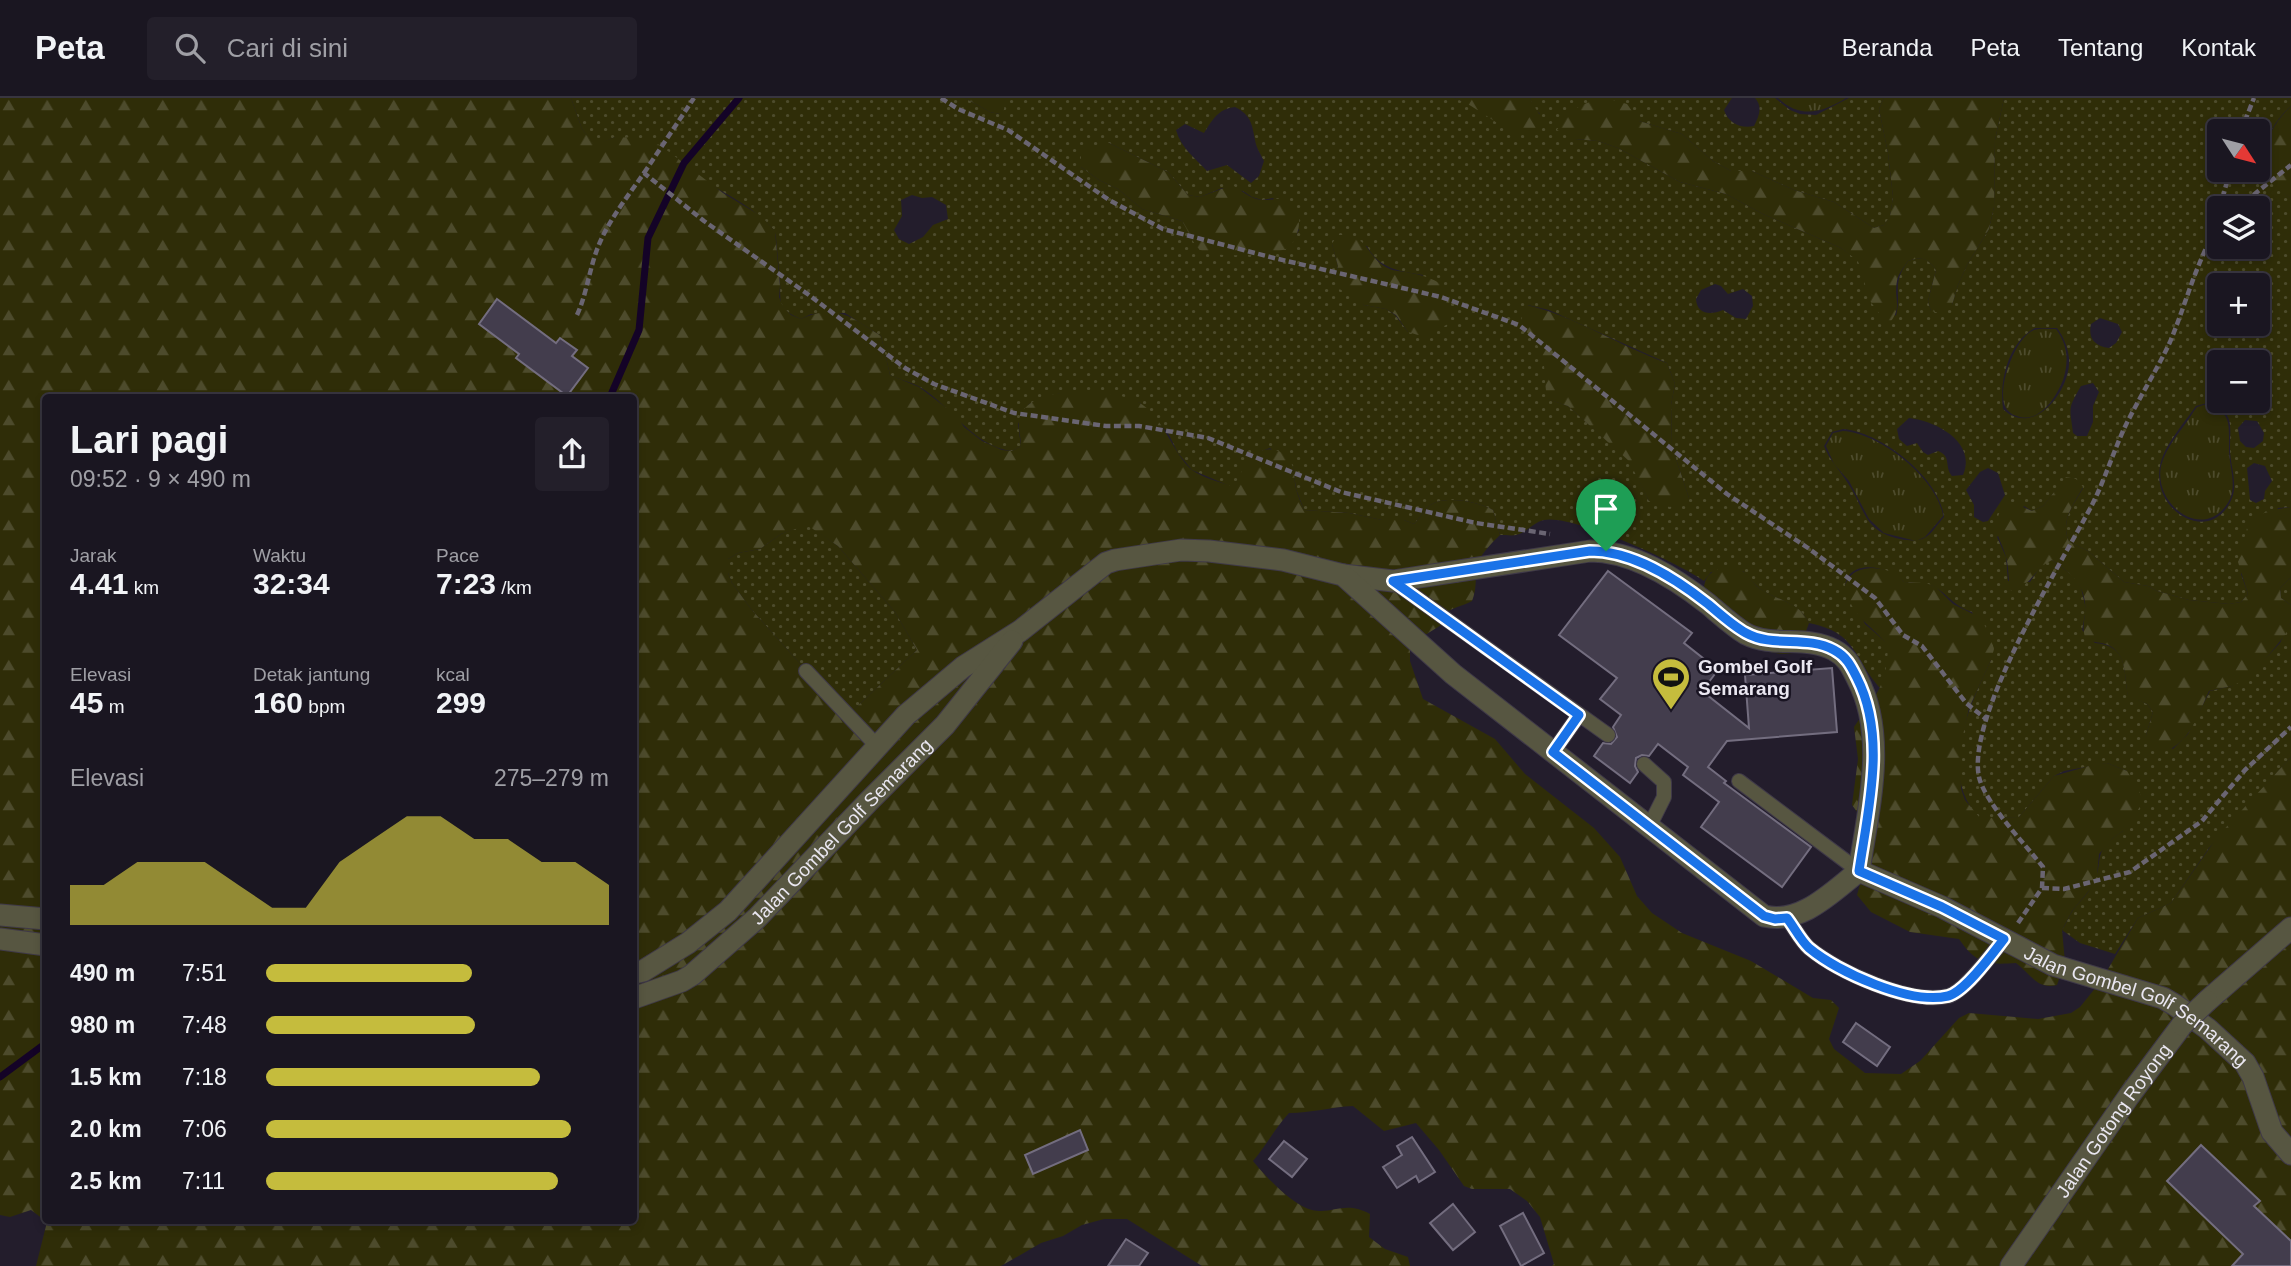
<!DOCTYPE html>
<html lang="id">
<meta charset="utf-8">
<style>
body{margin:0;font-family:Arial,sans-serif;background:#231f2a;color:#f1f3f6;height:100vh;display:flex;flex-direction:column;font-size:26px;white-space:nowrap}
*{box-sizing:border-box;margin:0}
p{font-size:23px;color:#9f9fa5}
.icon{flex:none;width:38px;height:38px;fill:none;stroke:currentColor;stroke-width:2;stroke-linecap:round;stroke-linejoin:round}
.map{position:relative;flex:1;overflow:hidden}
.panel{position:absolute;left:42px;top:296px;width:595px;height:830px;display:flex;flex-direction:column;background:#1a1621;border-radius:7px;box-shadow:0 4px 10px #0003,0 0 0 2px #38353f}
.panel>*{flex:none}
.needle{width:46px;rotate:126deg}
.tools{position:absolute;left:2207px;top:21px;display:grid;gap:14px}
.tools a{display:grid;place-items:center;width:63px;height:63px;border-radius:7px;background:#1a1621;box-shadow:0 4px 10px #0003,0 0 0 2px #38353f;font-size:35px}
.pin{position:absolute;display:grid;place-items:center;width:60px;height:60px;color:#fff;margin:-72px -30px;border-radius:50% 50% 50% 0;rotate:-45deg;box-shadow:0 0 7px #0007}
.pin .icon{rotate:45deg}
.round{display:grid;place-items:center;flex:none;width:74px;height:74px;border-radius:7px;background:#231f2a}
.summary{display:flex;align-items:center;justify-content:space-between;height:119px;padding:0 28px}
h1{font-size:38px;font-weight:700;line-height:52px}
.metrics{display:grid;grid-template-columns:repeat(3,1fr);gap:10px;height:119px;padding:7px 28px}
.metrics div{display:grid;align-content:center}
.metrics b{font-size:30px;font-weight:700}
.metrics small{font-size:19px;font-weight:400}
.metrics p{font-size:19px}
.chart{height:196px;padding:14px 28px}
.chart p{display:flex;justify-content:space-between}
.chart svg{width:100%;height:126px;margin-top:7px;fill:#c5bc3d;opacity:.7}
ul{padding:0 28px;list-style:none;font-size:23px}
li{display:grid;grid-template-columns:112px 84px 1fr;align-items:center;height:52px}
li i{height:18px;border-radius:9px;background:#c5bc3d}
header{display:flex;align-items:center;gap:42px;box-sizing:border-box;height:98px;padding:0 35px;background:#1a1621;border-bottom:2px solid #38353f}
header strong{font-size:33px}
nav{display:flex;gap:38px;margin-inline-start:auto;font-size:24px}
.search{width:490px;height:63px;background:#231f2a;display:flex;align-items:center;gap:18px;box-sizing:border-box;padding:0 24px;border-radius:7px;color:#9f9fa5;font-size:26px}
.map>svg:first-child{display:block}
.grass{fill:url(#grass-dots);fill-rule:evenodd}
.forest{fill:url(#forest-firs);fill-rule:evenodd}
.park{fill:url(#park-tufts)}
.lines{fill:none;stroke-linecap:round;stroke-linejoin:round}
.stream{stroke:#140327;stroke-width:7}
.building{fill:#433d4d;stroke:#736d7f;stroke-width:2}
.lane-casing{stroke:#3f3948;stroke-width:16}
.street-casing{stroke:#3f3948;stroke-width:23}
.path{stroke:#6a6572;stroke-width:4.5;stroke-dasharray:7 3.5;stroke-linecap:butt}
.lane{stroke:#575641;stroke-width:14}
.street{stroke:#575641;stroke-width:21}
.street-bridge-casing{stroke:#3f3948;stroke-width:23;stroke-linecap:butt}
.street-bridge{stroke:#575641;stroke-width:21}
.route-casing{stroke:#fff;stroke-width:14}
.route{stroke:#1a73e8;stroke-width:9}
.labels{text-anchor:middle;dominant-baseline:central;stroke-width:5;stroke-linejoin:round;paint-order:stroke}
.poi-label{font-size:19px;font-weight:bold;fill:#eae7f1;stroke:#191422;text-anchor:start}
.street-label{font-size:19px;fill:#eae7f1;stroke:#191422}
</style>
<header>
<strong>Peta</strong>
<div class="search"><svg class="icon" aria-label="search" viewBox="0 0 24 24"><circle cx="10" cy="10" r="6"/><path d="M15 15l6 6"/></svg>Cari di sini</div>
<nav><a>Beranda</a><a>Peta</a><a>Tentang</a><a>Kontak</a></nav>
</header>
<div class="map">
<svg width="2291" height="1168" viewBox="0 0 2291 1168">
<defs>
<pattern id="grass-dots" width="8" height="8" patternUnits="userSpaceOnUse" patternTransform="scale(1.75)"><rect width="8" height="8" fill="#2f2d08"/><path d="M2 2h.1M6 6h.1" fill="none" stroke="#4d4b2c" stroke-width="1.8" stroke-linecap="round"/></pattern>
<pattern id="forest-firs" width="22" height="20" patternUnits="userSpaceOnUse" patternTransform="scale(1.75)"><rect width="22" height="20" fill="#2f2d08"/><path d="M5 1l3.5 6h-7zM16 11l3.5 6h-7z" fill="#4d4b2c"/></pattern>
<pattern id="park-tufts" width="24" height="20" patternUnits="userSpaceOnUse" patternTransform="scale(1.75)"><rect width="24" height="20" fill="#2f2d08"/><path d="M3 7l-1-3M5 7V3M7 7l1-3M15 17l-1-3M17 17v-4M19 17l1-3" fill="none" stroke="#4d4b2c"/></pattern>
</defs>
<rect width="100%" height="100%" fill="#231d2c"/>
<g class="grass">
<path d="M571,0h394l25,14 10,2 5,-16h449l19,7 18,13 49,-4 -7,-7 -3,-9h202l-8,12c4,13 17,19 30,16 5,-10 9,-19 1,-28h20l15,12 10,4 16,1 33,-17h35l-5,11 9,44 5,44 -3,20 -6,8 -10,3 -40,-26 -40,-12 -42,-19h-21l-18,-10 -31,-27 -43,-13 -64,18 23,2 20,7 62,34 46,12 37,20 78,34 17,12 7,20 31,36c6,-25 -5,-31 12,-55 14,-5 20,-3 28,9l-8,31 3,10 21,-6 6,-20 9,-20 22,-36 5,-22 1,-67 9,-42h287v8c-21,19 -36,46 -18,72 5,9 9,15 18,20v309l-13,1 -37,66 7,20 -7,8 -12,2 -40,-4 -32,-9 -9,-5 -24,-4 -36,-31 -19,-9c-9,-22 4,-36 14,-54l-17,-10 -23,28 -11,5 -8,-5 -27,31 9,20 2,24 22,1 12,-18 10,-4 24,18 5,10 5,21 -4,21 13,13c34,3 28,27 33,52l19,9 6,8 -7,23 27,14 15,-15 22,-43 22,-5 34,-28 14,-15 11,-22v136l-82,91 -38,55 -33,15 -23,36 -35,-11 -18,-13c4,-6 7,-14 11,-20 6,-8 13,-14 18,-22 16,-27 -3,-35 32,-57l4,-60 -20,-8 -43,8 -10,5 -35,41 -39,2c-43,-45 -11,-112 11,-159l-19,-48c-19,-6 -24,-18 -39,-26 -9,-4 -20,-2 -29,-4 -11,-12 -40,-22 -54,-8 -3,3 -4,7 -5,11l20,39 23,20v24l-7,21c-29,-32 -23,-56 -72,-66 -10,-22 -33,-22 -50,-35 -6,-5 -11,-11 -16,-17l-32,1 -7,9c-25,-18 -131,-67 -160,-61 -10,2 -18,13 -28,15 -4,1 -11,0 -16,0l-7,-25c-15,-8 -51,-16 -65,-3 -5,5 -9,12 -14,17l-10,-4h-22l-33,-7 -45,-3 -8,-21 -3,-22 -23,-19c-26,7 -22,23 -38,39l-40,-17 -14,-17 -10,-20 -28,-30 -42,-10h-38l-31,11 -11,20 3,22 -9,5c-40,-5 -58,-43 -92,-64 -9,-5 -20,-7 -30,-12l-9,-39 -36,-23 -34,1 -10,5c-25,-11 -20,-15 -21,-37 -1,-11 -2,-22 -3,-33 -1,-6 0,-15 -4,-20 -24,-31 -120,-72 -158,-92l-20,9 -13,-17zM1235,9c16,8 17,17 20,33 1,7 6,15 9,21l-5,15 -8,7 -24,-18 -20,6c-12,-13 -26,-23 -31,-41l9,-6 19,9c9,-14 14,-24 31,-26zM2219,33h39v39h-39zM1109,45l59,29 20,23 12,2 22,-9 21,3 9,6 10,3 11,-2 26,32c-8,16 -13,21 -31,22l-79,-21 -7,-10 -40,-12 -24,-20 -19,-9 -18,-13zM912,97l10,3 10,-1 14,8 2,14 -15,6 -10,12 -14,7 -10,-5 -5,-9 8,-14 -1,-16zM2219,110h39v39h-39zM1332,146l35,2c12,23 32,25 56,29l-15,57 -13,-17 -9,-6 -22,-4 -29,-28 3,-11zM1715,186l6,2 7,8 15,-5 9,7 1,10 -7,13 -10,-1 -13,-8c-12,5 -26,5 -27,-11l5,-9zM2219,187h39v39h-39zM1528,207l21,5 118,53 8,21 -4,21 1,42 17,51 -40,3 -19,-40 -62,-55 -20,-7 -4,-45 -12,-17zM2100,220l18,6 4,8 -6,11 -7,5c-15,-2 -21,-10 -18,-24zM2035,230h22c6,8 11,19 12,30 3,31 -35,81 -66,51 -4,-29 6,-67 32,-81zM2219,264h39v39h-39zM2093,285l6,9 -6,14v16l-6,14h-10l-4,-3c-3,-26 -6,-23 8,-47zM2207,305c28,10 23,19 23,46 0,16 8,34 2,49 -20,49 -81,14 -72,-32 4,-20 21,-39 33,-56l3,-4zM1909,320c27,3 68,24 54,57l-11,1c-8,-9 0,-20 -14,-25l-10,4 -5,-3 -6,-9 -10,3 -8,-7 -2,-10zM2245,322l12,1 7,12 -1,8 -9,7 -8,-1 -6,-6 -2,-13zM1843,331c38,3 97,49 101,88 -16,19 -17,27 -44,22 -37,-8 -34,-29 -53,-57 -8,-13 -17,-21 -23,-36l8,-14zM2254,365l11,3 7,15 -7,10 -1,8 -8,4 -6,-3 -3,-32zM1988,370l10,5 7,22 -17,26 -5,1 -9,-5v-12l-8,-15 14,-18z"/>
<polygon points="807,426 838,448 895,514 917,552 847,618 751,511 732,485 728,475 728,461 738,455 760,451 781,436"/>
<polygon points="2291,479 2291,507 2281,500 2280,490"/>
</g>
<g class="forest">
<path d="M0,0h571l11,31 13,16 20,-8 25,1 20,7 63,48 38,23 14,15 5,55 -1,11 4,10 8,8 10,4c36,-16 50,-2 80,17l9,39 29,12 38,29 7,11 18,14 20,9 10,1 9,-5c0,-11 -5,-22 0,-32 16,-31 91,-25 117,-12 25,13 34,51 54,68 11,8 27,12 40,16 12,-11 7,-17 17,-27 14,-15 36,-13 44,8 2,7 1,15 3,22 2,7 5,14 8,21l45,3 33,7h22l10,4c5,-5 9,-12 14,-17 14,-13 50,-5 65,3l7,25c-9,9 -21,20 -23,32 -2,12 0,22 -5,34 -9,5 -19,6 -28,13l-1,10 -18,11 -15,16v10l13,38 72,40 30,35 69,54 26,29 17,39 15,17 30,20 69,28 62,37 18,2 8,8 -10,31 5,10 31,24 36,1 19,-13 39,-43 10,-5 69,6 33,-6 9,-6 21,-26 37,-63 33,-15 47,-67 73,-79v509h-739l2,-2 -14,-47 -13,-16 -17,-12h-38l-8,-3 -25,-36 -23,-27 -32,8 -31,-25c-22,1 -42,7 -64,7 -14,15 -23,33 -36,48 12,15 40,45 59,49 21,5 32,-10 58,4l-1,23 16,12 23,8 2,9h-208l-75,-47h-23l-22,6 -19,11 -22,7 -40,23h-965l11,-44 -16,-12 -21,7 -10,-2zM46,299h588v823h-588zM807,427l31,21 57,66 22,38 -70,66 -96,-107 -19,-26 -4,-10v-14l10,-6 22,-4 21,-15z"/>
<polygon points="965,0 1005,0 1004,13 1000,16 990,14"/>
<path d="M1454,0h76c3,9 10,14 12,23 -4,6 -8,13 -17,13 -18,1 -50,-30 -71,-36z"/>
<path d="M1606,0l21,6 12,17 43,13 31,27 18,10h21l42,19 40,12 40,26 10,-3 6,-9 3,-19 -5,-44 -9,-44 5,-11h120l-9,42 -1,67 -5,22 -22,36 -9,20 -6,20 -8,9 -13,-3 -3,-10 8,-31c-8,-12 -15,-14 -28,-9 -4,6 -10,13 -11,20 -4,20 7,25 -9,44l-18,-24 -12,-40 -17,-13 -78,-34 -37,-20 -46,-12 -62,-34 -20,-7 -23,-2 -18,-9c14,-22 24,-27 49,-32z"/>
<path d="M2291,8v92c-43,-21 -28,-66 0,-92z"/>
<path d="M1109,45l59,29 20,23 12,2 32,-12c9,5 19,14 29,15 12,1 21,-5 31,3 7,6 8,11 7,20 0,7 -4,19 -10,24 -10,9 -79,12 -90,2 -7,-7 -11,-19 -17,-28l-40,-12 -24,-20 -19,-9 -18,-13v-11l7,-9z"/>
<path d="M1337,137c36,0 27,23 53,34 4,2 11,2 16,3 17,3 31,7 44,19l-2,33 -19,10 -11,1 -10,-3 -12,-17 -10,-6 -22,-4 -26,-17 -3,-11 3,-11 -6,-22z"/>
<path d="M1527,207c50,12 92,41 140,58l8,21 -4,21 1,42 17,51 -19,9 -21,-6 -20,-40 -61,-55 -21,-7c-5,-38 3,-47 -28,-74z"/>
<path d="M2066,379l10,2 7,8c-10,19 -23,33 -14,55l19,9 36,31 24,4 9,5 32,9 40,4 12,-2 7,-8 -10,-32 9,-34 19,-17 25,-4v70l-11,11 1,10 10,7v16l-6,14 -34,42 -19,9 -23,5c-11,23 -19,53 -46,61l-17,-17 7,-23 -6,-8 -19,-8c-4,-18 0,-42 -20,-51 -7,-3 -15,-3 -22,-5 -4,-11 -2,-16 -1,-27 3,-26 -14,-40 -33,-53 -18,8 -21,27 -41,31 -3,-10 -2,-19 -4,-30 -5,-24 -19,-29 -4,-55l11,-3 18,8 11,-5z"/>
<path d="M1723,469c6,0 10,-1 16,2 9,4 13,14 20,19 18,13 40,13 50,35l-8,22 -8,8c-41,7 -65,-34 -89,-61 0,-15 5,-20 19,-25z"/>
<path d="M1872,470c14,1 22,3 32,14l22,1 10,4 17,17 28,14 10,20 3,11 -3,11 -22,48 -9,41 1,40 4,11 15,18 39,-1 35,-41 42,-12 11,-1 20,8 13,21 1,12 -5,10 -13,17 -10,7 -14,16 -2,21 -4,11 -21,25 -10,19 3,32 -8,23c-20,5 -26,-11 -41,-22 -29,2 -40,1 -57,-24l-49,-7 -39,-20 -14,-17 17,-60 -22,-30 6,-46 -4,-32c23,-33 33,-42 34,-82 -19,-22 -38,-29 -43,-60 6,-13 13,-16 27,-17z"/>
</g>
<g class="park">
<path d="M1778,0h68c-24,15 -46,21 -68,0z"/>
<path d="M2056,231c12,16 13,33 7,51 -7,18 -24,44 -46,36 -5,-1 -10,-5 -12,-10 -8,-18 10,-69 29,-76 7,-2 15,-1 22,-1z"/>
<path d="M2207,306c24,9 22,18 22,42 -1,17 8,37 1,53 -23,45 -77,8 -69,-33 5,-20 22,-37 33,-55l3,-4z"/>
<path d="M1843,333c37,2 95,48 100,85l-18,21 -9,4 -32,-8 -15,-14 -20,-38 -15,-17 -8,-18 7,-13z"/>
</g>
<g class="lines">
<g class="stream">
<polyline points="610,299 639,232 648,140 684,65 739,0"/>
<polyline points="0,979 46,945"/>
</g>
</g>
<g class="building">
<polygon points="497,201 556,245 560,240 577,252 572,258 588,270 567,298 516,260 519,256 479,226"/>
<polygon points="1608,473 1692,535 1684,545 1718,572 1702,593 1749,630 1745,577 1832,570 1837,634 1727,643 1708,669 1726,683 1724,685 1811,749 1782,789 1701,729 1719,704 1683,677 1688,669 1658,646 1649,658 1642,657 1636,660 1635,668 1638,674 1630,685 1594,658 1603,645 1611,646 1617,639 1613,629 1621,617 1600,601 1617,580 1559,537"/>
<polygon points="1856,925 1890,949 1877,968 1843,944"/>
<polygon points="1080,1032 1088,1052 1033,1076 1025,1057"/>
<polygon points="1412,1039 1435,1074 1419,1084 1416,1078 1397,1090 1383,1069 1402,1057 1397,1048"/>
<polygon points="1284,1043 1307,1061 1292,1079 1269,1061"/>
<polygon points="2201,1047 2260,1103 2254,1108 2291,1143 2291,1168 2232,1168 2243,1156 2167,1083"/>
<polygon points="1453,1106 1475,1134 1453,1152 1430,1125"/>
<polygon points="1523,1115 1544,1155 1521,1168 1500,1128"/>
<polygon points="1126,1141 1148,1155 1139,1168 1108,1168"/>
</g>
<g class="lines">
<defs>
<g id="lane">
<polyline points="1393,483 1608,637"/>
<polyline points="806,573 877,648"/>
<polyline points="1553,654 1579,617"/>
<polyline points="1644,666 1664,684 1664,699 1649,729"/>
<polyline points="1739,683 1859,773"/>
<path d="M1787,820c7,9 14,23 22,30 30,24 101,57 139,48 16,-4 45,-43 56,-57"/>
</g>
<g id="street">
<path d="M1343,477l50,6 197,-30c43,0 85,27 118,53 12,10 25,22 38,30 27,14 61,1 88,16 13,7 17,16 23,28 31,59 11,131 2,193"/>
<polyline points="0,817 46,821"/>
<polyline points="0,841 46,847"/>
<path id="s1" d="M634,875l9,-2 45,-28 40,-32 178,-196 57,-48 57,-36 86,-68 9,-3 66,-10 28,1 74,9 60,15 110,99 311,242c37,9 68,-24 95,-45l83,36 111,58 110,33 12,7 33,24 37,34 8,14 19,55 19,22"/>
<path id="s2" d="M634,900l48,-17 10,-6 65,-57 113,-118 75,-75 67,-84"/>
<polyline points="2207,903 2291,830"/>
<path id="s3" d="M2011,1168l118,-170 53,-71"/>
</g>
</defs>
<use href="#lane" class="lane-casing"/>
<use href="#street" class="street-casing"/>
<g class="path">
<polyline points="941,0 958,11 1008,32 1109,102 1163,131 1274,160 1441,199 1519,227 1727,396 1808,450 1875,500 1903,537 1922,548 1966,605 1986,621"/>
<polyline points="2241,33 2254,0"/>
<polyline points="644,75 694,0"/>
<polyline points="2220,110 2230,72"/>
<polyline points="2237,110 2291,67"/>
<path d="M577,217c10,-22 12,-45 21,-68 10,-26 30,-51 46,-74l60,48 105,74 96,73 29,16 80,29 92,13h33l69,12 133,54 135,31 74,11"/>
<polyline points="2042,790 2064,791 2130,774 2202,723 2245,672 2291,629"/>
<path d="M2018,825l24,-35 1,-21c-18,-23 -58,-64 -64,-90 -13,-61 83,-215 113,-272 12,-24 20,-49 31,-74 14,-30 33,-59 47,-89 11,-26 19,-54 30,-80 7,-17 15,-32 19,-49"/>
</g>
<use href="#lane" class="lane"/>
<use href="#street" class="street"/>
<defs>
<polyline id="street-bridge" points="2182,927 2207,903"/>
</defs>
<use href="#street-bridge" class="street-bridge-casing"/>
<use href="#street-bridge" class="street-bridge"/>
</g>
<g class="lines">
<defs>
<path id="route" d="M1590,453c43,0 85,27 118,53 12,10 25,22 38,29 27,15 61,2 88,17 13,7 17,16 23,28 30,59 11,131 2,193l83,36 62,32c-11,14 -39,53 -56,57 -38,9 -110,-24 -139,-48 -8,-7 -15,-21 -22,-30l-12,1 -11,-3 -211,-164 26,-37 -186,-134z"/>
</defs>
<use href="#route" class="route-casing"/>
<use href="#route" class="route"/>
</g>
<defs>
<symbol id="stadium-pin" viewBox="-11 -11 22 30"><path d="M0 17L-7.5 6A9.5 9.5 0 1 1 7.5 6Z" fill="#c5bc3d" stroke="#191422"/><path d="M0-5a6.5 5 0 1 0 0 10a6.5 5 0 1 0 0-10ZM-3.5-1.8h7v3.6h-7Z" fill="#111"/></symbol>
</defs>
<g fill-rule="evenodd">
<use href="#stadium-pin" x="1649" y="557" width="44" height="60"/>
</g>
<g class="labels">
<g class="poi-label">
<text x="1698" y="568">Gombel Golf<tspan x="1698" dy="22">Semarang</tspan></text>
</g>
<g class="street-label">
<text stroke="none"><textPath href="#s2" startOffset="270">Jalan Gombel Golf Semarang</textPath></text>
<text stroke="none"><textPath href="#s1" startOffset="1832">Jalan Gombel Golf Semarang</textPath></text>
<text stroke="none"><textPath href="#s3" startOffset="178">Jalan Gotong Royong</textPath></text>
</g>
</g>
</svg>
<div class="tools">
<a><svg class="needle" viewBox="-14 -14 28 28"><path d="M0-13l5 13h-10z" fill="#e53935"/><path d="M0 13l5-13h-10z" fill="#9f9fa5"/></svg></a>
<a><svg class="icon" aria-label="layers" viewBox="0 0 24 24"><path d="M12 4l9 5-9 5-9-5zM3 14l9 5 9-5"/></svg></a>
<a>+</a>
<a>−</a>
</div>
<div class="pin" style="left:1606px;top:453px;background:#1e9e55"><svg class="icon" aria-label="arrive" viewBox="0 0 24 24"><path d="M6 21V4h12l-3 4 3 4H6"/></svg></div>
<section class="panel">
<div class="summary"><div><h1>Lari pagi</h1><p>09:52 · 9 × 490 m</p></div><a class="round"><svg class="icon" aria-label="share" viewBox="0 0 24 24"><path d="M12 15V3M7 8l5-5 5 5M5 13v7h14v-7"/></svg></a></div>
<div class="metrics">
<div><p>Jarak</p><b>4.41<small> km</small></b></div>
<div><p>Waktu</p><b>32:34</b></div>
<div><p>Pace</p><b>7:23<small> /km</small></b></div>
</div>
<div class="metrics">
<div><p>Elevasi</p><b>45<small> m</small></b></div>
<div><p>Detak jantung</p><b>160<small> bpm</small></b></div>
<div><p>kcal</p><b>299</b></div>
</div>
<div class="chart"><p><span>Elevasi</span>275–279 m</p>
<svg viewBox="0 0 160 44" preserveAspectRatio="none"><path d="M0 44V30L10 30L20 22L30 22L40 22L50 30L60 38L70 38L80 22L90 14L100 6L110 6L120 14L130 14L140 22L150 22L160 30V44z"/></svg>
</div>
<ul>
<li><b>490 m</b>7:51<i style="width:60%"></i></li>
<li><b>980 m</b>7:48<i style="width:61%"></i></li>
<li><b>1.5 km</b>7:18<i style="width:80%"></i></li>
<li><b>2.0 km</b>7:06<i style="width:89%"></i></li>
<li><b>2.5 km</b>7:11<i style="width:85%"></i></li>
</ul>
</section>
</div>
